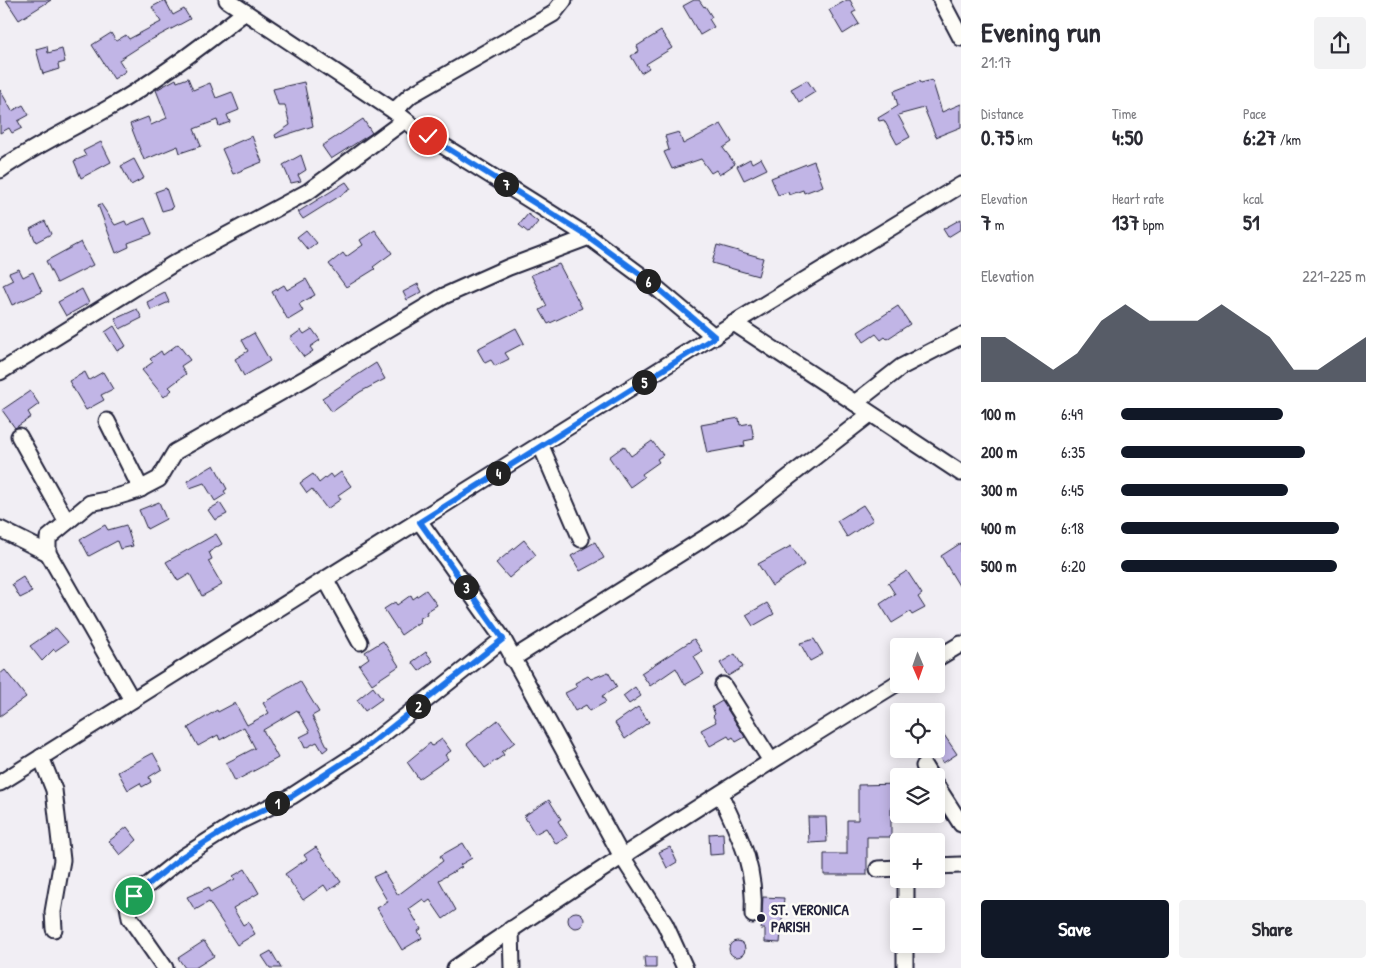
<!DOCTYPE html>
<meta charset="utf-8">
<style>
body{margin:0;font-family:"Patrick Hand",sans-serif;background:#f2f2f3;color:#2b2b33;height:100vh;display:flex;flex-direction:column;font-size:19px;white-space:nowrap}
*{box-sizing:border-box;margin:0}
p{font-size:16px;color:#7c7c81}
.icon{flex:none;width:28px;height:28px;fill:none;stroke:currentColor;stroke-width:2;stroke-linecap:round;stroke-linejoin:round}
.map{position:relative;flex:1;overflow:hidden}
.drawer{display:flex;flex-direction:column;background:#fff;width:425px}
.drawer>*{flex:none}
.needle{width:32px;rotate:178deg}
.fabs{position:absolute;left:890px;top:638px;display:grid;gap:10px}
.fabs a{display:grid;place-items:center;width:55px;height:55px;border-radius:5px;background:#fff;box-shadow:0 2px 12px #0003;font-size:25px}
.pin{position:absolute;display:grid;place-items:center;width:42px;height:42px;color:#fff;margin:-21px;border:2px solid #fff;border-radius:50%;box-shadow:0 1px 5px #0007}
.km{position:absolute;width:25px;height:25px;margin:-12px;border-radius:50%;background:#222;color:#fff;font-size:14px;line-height:25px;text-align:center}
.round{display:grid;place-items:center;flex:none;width:52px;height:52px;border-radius:5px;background:#f2f2f3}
.head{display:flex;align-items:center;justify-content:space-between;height:85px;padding:0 20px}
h1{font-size:28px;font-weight:700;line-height:38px}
.metrics{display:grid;grid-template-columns:repeat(3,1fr);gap:8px;height:85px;padding:5px 20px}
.metrics div{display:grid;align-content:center}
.metrics b{font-size:21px;font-weight:700}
.metrics small{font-size:14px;font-weight:400}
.metrics p{font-size:14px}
.chart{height:140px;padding:10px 20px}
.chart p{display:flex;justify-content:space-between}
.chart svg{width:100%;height:90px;margin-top:5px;fill:#111827;opacity:.7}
.cta{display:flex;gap:10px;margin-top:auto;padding:10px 20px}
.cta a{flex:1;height:58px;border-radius:5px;background:#111827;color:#fff;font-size:20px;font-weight:700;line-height:58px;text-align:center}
.cta a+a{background:#f2f2f3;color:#2b2b33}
ul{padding:0 20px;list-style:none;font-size:16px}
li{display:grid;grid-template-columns:80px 60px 1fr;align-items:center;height:38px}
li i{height:12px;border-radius:6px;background:#111827}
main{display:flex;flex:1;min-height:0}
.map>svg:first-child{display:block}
.building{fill:#c1b5e6;stroke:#22223b}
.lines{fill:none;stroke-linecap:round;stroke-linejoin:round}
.minor-casing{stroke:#22223b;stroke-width:19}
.minor{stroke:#fdfcf7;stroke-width:15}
.route-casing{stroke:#fff;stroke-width:10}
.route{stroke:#1a73e8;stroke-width:6}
.poi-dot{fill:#22223b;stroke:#fdfcf7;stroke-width:2}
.labels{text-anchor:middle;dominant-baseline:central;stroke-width:5;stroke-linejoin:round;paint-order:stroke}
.poi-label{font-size:15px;font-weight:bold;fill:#22223b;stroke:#fdfcf7;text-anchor:start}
</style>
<main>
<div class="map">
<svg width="961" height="968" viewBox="0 0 961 968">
<rect width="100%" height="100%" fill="#f1eef4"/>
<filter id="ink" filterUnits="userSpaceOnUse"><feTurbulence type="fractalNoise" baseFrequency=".02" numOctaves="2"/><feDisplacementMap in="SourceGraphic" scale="10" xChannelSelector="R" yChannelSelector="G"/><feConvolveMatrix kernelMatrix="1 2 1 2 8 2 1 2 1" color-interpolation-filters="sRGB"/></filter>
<g filter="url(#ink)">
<g class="building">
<polygon points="6,0 51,0 19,20"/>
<polygon points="165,0 173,15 184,9 190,19 147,42 119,60 126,71 114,79 92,45 111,33 116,41 126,35 129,39 161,22 152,7"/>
<polygon points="694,0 699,0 704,7 705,6 712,17 709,19 714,27 700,35 683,6"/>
<polygon points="847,0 850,0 856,11 852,13 859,24 843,34 829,10"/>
<polygon points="661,31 672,48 646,64 649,68 641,73 631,56 639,51 637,46"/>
<polygon points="47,46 48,53 62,49 65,62 58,64 59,69 43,74 36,49"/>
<polygon points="188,78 193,90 210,83 216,98 232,92 239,110 227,115 230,122 219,126 217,120 194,129 201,146 180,153 178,146 144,160 130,124 148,117 151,125 167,118 156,90 176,79 177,82"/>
<polygon points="807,80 815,92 799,102 791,89"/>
<polygon points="932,80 942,112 961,104 961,127 936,137 924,108 898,115 910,137 897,144 884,120 879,121 878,118 898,106 894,91 920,81 921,83"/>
<polygon points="304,82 313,126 276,138 275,135 290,125 285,105 278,105 273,89"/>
<polygon points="0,90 12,111 23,105 29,115 18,121 22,128 12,133 9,128 0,133"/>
<polygon points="363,119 372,133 331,159 322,146"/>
<polygon points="721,124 732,142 723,148 735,164 719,175 716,170 711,173 701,159 672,169 664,152 669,150 665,136 679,132 683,144"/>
<polygon points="252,136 262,162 233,174 222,149"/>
<polygon points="101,142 111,162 81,178 74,161 86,156 83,151"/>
<polygon points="301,155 306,170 298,175 301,181 291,183 283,165"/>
<polygon points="761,158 767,169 744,180 737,166 750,159 752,163"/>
<polygon points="134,159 144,178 131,185 121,166"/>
<polygon points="814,161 823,186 804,193 803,190 789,195 788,192 778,195 771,178"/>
<polygon points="346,182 351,189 303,219 298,212"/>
<polygon points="166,188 173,208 162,211 155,192"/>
<polygon points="101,204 115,225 125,221 127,225 145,218 152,234 128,243 129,247 116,253 98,205"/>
<polygon points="528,214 538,222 529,233 519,225"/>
<polygon points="961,219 961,229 948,237 943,229"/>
<polygon points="45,221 51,234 36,242 30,229"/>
<polygon points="306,230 317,243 308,250 297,237"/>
<polygon points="375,230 392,253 373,267 375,269 346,287 329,264 343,253 346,257 363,245 360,240"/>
<polygon points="81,242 93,265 57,283 46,261"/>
<polygon points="717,245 763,258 758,276 712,263"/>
<polygon points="559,264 582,308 548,324 540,310 547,306 531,275"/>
<polygon points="19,269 23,277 33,272 42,292 12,305 3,285 13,280 9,273"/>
<polygon points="306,279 315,295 299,304 303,311 288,320 272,292 284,285 287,290"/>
<polygon points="418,284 422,292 407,300 403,292"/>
<polygon points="82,289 89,303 66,316 58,302"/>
<polygon points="165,293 169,302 151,310 147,302"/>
<polygon points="898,306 910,324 887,339 885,337 881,340 876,334 864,342 858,332"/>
<polygon points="137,309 142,318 120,329 115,319"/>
<polygon points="114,326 126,346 117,351 105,332"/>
<polygon points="516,328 524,343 505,353 509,359 495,366 491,360 485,363 477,349"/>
<polygon points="312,329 320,340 310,347 313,351 304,357 290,338 301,330 304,334"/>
<polygon points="254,333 270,361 244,376 235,359 248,351 242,340"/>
<polygon points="178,344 190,360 181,366 186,374 169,387 172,390 164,397 142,370 153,362 150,359 161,351 163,355"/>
<polygon points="376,363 385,379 360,392 332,412 322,398"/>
<polygon points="85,372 89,380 103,372 113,389 101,395 104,400 86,410 69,381"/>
<polygon points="30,391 39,404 28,412 31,417 15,428 2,410"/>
<polygon points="739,418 740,425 751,423 754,439 744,441 745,446 707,453 701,425"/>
<polygon points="652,441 663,455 657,459 659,462 642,474 644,477 630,487 609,457 624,446 631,456"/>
<polygon points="214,465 227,489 224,491 226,494 215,501 204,483 190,488 187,481"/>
<polygon points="341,472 351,486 338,495 341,499 327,509 312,489 307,493 300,483 313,474 319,483 330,474 333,478"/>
<polygon points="159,502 166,519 147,529 139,510"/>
<polygon points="220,503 227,514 215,520 208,510"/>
<polygon points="863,505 873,520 847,537 837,521"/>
<polygon points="105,525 108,530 126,525 133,546 120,549 117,541 89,556 80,539"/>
<polygon points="216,534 222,544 209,552 212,559 208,561 222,585 202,596 190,574 178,581 166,562"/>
<polygon points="524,540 536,555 509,578 496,563"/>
<polygon points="595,542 604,558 580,571 571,556"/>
<polygon points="961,543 961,589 941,556"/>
<polygon points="791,546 804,565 772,586 758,564"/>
<polygon points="907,571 922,594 918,597 925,608 912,615 910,612 892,623 880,604 895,594 888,583"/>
<polygon points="23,577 32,592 20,598 12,584"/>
<polygon points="426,590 437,605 426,612 427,614 419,619 421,621 401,635 384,609 395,602 397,605 411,595 413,599"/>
<polygon points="767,603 774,614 753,626 746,615"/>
<polygon points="56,628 68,642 55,651 54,649 42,661 30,646"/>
<polygon points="694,639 702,651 694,656 704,674 685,685 676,668 650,686 641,673"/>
<polygon points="814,639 823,654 810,661 800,643"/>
<polygon points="383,641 399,666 372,684 359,665 369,658 365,652"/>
<polygon points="426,652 433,661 419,671 412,662"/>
<polygon points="735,654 743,667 728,676 720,663"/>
<polygon points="5,670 26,697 0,716 0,674"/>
<polygon points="608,672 617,687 602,696 606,702 590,711 586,705 575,711 565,693 577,687 575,683 588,676 591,679"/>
<polygon points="300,681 319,712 312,716 328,748 323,752 317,742 305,748 300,737 310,732 297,710 263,730 278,758 235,781 226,763 255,748 244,727 220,740 218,735 198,746 188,728 217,710 218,712 235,703 247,725 269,713 263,703"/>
<polygon points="373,687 382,699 365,711 357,700"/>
<polygon points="635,687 641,696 629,704 623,696"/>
<polygon points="722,701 745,737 736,742 733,737 730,739 728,736 710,746 701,730 716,722 713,716 715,714 712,707"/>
<polygon points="638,707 649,722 625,739 615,723"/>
<polygon points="498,720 515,742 502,752 504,755 485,768 467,744"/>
<polygon points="936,723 957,754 943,763 936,753"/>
<polygon points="442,739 451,751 445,755 448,759 419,779 407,762 430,743 432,746"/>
<polygon points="153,753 162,769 149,777 151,782 142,787 140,783 128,790 118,772"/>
<polygon points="899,784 899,807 891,808 891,837 867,837 867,875 824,875 824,854 847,854 847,820 858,820 858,785"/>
<polygon points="549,800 561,819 558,821 568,837 556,844 546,828 535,834 524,816"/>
<polygon points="808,817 826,817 827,842 809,843"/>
<polygon points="127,827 137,840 120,855 109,841"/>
<polygon points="723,833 724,854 710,855 709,834"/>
<polygon points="463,843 472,858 460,865 462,867 439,880 456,910 443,919 430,900 426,903 423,899 409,909 421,929 418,931 422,938 402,950 377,908 388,902 373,877 384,872 398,895 443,861 440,856"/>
<polygon points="316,847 341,882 328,891 324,885 303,900 285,874 307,859 304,855"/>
<polygon points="670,847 677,862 667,868 659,852"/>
<polygon points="245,869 259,893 233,908 243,925 248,922 255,934 237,945 209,902 195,910 187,897 209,887 211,892 235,879 233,876"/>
<polygon points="763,897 784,898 780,943 765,942 765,929 761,929"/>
<circle cx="576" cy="920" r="8"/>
<polygon points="204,941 214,956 195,968 185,968 178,958"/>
<circle cx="737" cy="949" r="8"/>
<polygon points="271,951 281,968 270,968 262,956"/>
<polygon points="644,957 656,957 656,968 645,968"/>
</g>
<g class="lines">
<defs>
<g id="minor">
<polyline points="227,0 394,111"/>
<polyline points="564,0 553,14 411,95 394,111 418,130 589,237 647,280 715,337"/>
<polyline points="941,0 961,38"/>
<path d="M0,170c34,-24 71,-41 107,-61 48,-27 94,-62 138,-97"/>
<polyline points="734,323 961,473"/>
<polyline points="0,372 173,264 309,191 405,120"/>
<polyline points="855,403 901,367 961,336"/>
<polyline points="107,421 141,489"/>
<polyline points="19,436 67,522"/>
<polyline points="541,446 581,539"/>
<polyline points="420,522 503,639 621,855 665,924 685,968"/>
<polyline points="0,529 48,553"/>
<polyline points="326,580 360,642"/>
<polyline points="512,659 735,519 870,414"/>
<polyline points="936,659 961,644"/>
<polyline points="723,685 771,761"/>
<polyline points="132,700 48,553 48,538 90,503 106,500 136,491 159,479 175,452 306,378 444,296 509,267 589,237"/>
<polyline points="41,757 54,790 62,860 53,912 54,929"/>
<polyline points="924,766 930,776"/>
<polyline points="0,783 734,323 961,185"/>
<polyline points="936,785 961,824"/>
<path d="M720,794c20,43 36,72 33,121"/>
<polyline points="936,866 961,865"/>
<polyline points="878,869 899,868"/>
<polyline points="906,906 906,879"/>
<polyline points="511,929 512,968"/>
<polyline points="165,968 130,918 128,906 134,896 183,857 236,823 292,796 363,750 503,639"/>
<path d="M455,968c145,-100 294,-194 444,-286"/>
<polyline points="905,968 905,944"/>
</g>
</defs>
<use href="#minor" class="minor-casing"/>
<use href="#minor" class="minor"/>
</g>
</g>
<g class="lines" filter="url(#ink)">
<defs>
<polyline id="route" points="134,896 182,857 236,823 292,796 363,750 503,639 420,522 715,337 648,280 589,237 428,136"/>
</defs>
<use href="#route" class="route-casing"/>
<use href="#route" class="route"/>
</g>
<circle class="poi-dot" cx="761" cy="918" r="5"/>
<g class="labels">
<g class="poi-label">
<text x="771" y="909">ST. VERONICA<tspan x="771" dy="17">PARISH</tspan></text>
</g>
</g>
</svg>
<div class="fabs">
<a><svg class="needle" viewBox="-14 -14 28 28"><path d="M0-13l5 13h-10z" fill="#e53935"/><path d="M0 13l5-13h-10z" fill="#7c7c81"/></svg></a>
<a><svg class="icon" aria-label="locate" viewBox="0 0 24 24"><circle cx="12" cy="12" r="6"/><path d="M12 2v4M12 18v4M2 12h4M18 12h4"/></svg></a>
<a><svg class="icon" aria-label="layers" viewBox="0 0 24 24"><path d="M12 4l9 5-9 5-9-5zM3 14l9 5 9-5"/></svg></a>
<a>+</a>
<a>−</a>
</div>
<div class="pin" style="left:134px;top:896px;background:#1e9e55"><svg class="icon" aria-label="arrive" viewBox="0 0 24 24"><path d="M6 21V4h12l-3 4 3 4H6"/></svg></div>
<div class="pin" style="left:428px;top:136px;background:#d93025"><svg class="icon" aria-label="check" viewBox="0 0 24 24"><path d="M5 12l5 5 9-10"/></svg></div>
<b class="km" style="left:277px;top:803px">1</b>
<b class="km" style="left:418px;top:706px">2</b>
<b class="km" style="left:466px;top:587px">3</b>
<b class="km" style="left:498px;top:473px">4</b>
<b class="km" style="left:644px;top:382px">5</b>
<b class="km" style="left:648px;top:281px">6</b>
<b class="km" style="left:506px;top:184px">7</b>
</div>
<section class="drawer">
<div class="head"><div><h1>Evening run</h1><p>21:17</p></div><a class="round"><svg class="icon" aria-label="share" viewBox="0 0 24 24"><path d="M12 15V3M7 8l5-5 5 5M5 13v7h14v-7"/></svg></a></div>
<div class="metrics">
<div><p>Distance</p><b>0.75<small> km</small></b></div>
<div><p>Time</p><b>4:50</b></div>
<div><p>Pace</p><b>6:27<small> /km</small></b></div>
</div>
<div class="metrics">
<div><p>Elevation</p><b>7<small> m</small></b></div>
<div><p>Heart rate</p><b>137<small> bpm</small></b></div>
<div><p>kcal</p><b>51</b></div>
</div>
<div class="chart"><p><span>Elevation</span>221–225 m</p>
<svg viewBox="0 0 160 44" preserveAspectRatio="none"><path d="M0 44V22L10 22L20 30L30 38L40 30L50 14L60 6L70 14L80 14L90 14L100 6L110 14L120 22L130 38L140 38L150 30L160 22V44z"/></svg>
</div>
<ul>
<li><b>100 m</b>6:49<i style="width:66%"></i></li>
<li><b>200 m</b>6:35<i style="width:75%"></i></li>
<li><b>300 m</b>6:45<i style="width:68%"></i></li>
<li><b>400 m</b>6:18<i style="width:89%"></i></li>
<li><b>500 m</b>6:20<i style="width:88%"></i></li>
</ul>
<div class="cta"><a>Save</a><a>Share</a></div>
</section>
</main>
